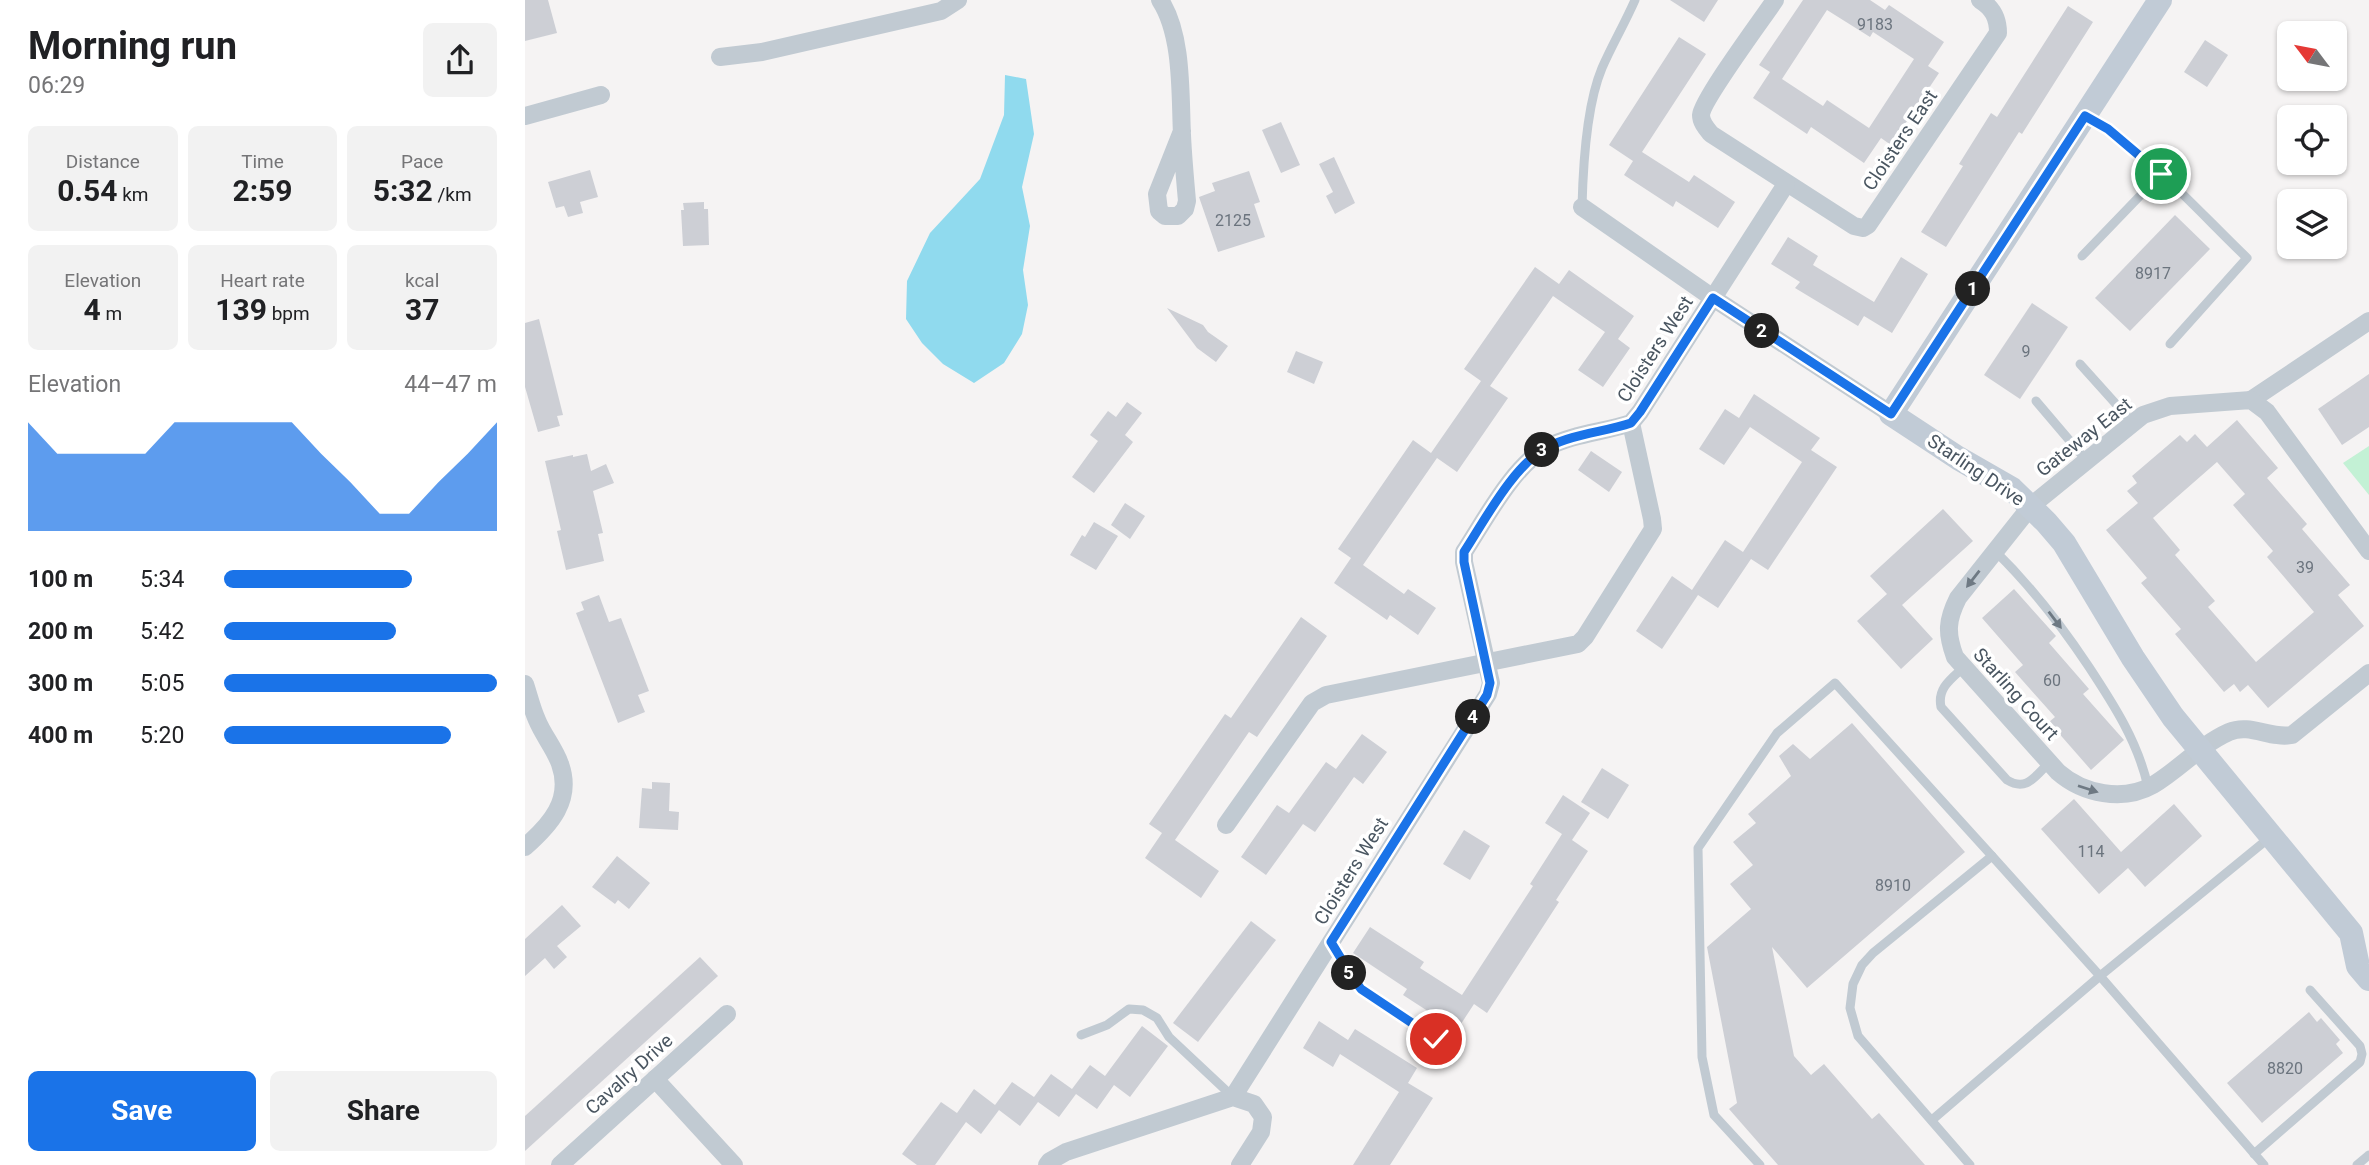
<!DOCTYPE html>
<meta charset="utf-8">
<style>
body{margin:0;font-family:Roboto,sans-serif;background:#f2f2f2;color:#202124;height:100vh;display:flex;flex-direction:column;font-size:26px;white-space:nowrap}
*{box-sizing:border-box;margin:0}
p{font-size:23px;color:#757577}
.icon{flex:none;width:38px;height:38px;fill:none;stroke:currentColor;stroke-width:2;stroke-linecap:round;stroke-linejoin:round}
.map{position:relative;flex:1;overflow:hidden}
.drawer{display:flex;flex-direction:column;background:#fff;width:525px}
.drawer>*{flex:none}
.needle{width:46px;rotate:302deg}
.fabs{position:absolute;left:1752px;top:21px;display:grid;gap:14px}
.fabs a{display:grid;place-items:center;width:70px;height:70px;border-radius:10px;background:#fff;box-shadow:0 2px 5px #0004;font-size:35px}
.pin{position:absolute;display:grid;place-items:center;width:60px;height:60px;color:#fff;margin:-30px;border:4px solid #fff;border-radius:50%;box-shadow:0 2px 7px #0007}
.km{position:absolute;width:35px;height:35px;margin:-18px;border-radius:50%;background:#222;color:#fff;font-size:19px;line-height:35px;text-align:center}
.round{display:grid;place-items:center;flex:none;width:74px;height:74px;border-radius:10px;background:#f2f2f2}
.summary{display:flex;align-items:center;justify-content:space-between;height:119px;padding:0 28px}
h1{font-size:38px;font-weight:700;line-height:52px}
.stats{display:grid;grid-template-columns:repeat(3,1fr);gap:10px;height:119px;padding:7px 28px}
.stats div{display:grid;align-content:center;border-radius:10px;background:#f2f2f2;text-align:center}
.stats b{font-size:30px;font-weight:700}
.stats small{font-size:19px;font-weight:400}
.stats p{font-size:19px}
.chart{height:196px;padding:14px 28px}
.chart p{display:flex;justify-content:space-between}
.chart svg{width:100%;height:126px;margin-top:7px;fill:#1a73e8;opacity:.7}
.button{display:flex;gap:14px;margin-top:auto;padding:14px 28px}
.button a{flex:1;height:80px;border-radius:10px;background:#1a73e8;color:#fff;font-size:28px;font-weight:700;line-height:80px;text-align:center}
.button a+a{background:#f2f2f2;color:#202124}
ul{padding:0 28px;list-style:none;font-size:23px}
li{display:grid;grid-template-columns:112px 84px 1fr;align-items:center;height:52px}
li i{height:18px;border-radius:9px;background:#1a73e8}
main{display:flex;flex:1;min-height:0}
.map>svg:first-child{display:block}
.green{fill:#c3f1d5}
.water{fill:#90daee}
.building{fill:#cdcfd5;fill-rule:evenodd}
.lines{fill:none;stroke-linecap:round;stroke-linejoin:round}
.lane{stroke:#c1cad2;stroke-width:9}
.street{stroke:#c1cad2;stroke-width:18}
.secondary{stroke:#c1cbd6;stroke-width:24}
.oneway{fill:#6e7983}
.route-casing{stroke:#fff;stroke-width:14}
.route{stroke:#1a73e8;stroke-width:9}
.labels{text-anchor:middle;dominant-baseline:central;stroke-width:7;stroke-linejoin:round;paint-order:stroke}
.number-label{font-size:16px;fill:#6b747e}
.street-label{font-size:19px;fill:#4a5661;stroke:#fff}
</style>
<main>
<section class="drawer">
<div class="summary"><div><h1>Morning run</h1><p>06:29</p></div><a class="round"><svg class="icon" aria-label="share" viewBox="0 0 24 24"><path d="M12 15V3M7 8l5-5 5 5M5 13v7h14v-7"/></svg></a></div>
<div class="stats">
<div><p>Distance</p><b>0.54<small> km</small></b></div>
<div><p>Time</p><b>2:59</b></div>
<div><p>Pace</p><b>5:32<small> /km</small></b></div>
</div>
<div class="stats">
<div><p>Elevation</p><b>4<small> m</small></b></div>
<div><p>Heart rate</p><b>139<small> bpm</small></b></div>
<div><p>kcal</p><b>37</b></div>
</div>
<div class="chart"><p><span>Elevation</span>44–47 m</p>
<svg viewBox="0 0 160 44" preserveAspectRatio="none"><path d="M0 44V6L10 17L20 17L30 17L40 17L50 6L60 6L70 6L80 6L90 6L100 17L110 27L120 38L130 38L140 27L150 17L160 6V44z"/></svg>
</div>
<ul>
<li><b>100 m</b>5:34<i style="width:69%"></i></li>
<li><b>200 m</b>5:42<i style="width:63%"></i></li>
<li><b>300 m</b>5:05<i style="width:100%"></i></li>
<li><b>400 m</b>5:20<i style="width:83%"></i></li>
</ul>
<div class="button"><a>Save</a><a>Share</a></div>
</section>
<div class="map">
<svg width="1844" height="1165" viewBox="0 0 1844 1165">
<rect width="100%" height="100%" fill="#f5f3f3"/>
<polygon class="green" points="1844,446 1844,495 1818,463"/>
<polygon class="water" points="480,75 501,79 509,134 497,187 505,226 498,270 503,305 497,334 479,363 449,383 418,364 397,343 381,319 382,281 405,233 455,179 479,115"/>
<g class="building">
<polygon points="0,0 23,0 32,33 0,41"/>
<polygon points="1145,0 1193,0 1179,22"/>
<path d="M1278,0h67l15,10 4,-5 55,37 -16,24 11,7 -48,72 -10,-7 -17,25 -53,-36 -4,7 -54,-36 17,-26 -11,-7zM1302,10l43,27 3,-5 41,27 -45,69 -42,-28 -4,6 -41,-27z"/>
<polygon points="1543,6 1568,22 1497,134 1494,132 1421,247 1396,232 1438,166 1434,164 1466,113 1472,117"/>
<polygon points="1154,37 1181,54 1117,152 1164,182 1169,175 1210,202 1193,228 1151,201 1148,207 1099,175 1108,161 1084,145"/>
<polygon points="1680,40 1703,55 1682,87 1659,72"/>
<polygon points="756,122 775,165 756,173 737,130"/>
<polygon points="809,157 830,203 810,214 801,196 808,192 794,164"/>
<polygon points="65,170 73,197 55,202 58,213 43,217 39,206 31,208 23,182"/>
<polygon points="724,171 735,202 729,204 740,237 693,252 674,197 690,191 687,183"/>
<polygon points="179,202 179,209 183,209 184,245 158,246 156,210 159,210 158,203"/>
<polygon points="1650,215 1685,249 1605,331 1570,298"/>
<polygon points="1263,237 1293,256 1288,265 1349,302 1376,257 1403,274 1367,333 1339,316 1333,326 1270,288 1275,282 1246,264"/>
<polygon points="1010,267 1034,284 1044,270 1109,316 1093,339 1105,348 1078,387 1053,370 1080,332 1028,296 965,386 983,398 932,472 912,458 838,565 879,594 883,589 911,608 893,635 865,615 862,620 809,583 826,558 813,549 888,440 906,453 956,381 939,369"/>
<polygon points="1507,303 1543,327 1495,399 1459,375"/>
<polygon points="642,308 678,325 683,332 703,346 691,362 672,348"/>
<polygon points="14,319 38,415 32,416 35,426 13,432 0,387 0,323"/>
<polygon points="771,351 798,362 789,384 762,372"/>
<polygon points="1844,374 1844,427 1817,445 1793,409"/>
<polygon points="1229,394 1295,438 1286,450 1312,467 1243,570 1226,559 1193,608 1173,595 1137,649 1111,631 1147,576 1167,590 1200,540 1218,552 1277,462 1225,427 1199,465 1174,449 1200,409 1214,418"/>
<polygon points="602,402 617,413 600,435 608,442 569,493 547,477 573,441 565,435 583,411 591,417"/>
<path d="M1712,420l41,48 -11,10 40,46 -5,5 48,56 -12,10 26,31 -96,82 -20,-23 -8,7 -6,-8 -10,8 -49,-58 6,-5 -40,-46 6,-5 -41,-48 32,-27 -11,-12 10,-8 -5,-7 48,-41 7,7 8,-8 12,13zM1692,462l28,32 -12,11 40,46 -6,6 47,55 -58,50 -48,-55 7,-6 -40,-46 5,-5 -27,-32z"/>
<polygon points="1066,451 1097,472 1084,492 1053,470"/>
<polygon points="62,454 66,471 81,464 89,483 68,491 78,533 73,534 79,561 41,570 32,531 36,530 20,461 48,455 48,457"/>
<polygon points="600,503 620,516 605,539 586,525"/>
<polygon points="1418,509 1448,541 1377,605 1408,639 1376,669 1332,621 1362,594 1345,576"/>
<polygon points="569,522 593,536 571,570 545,555 557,535 560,537"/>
<polygon points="1489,589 1531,636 1524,643 1564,689 1558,694 1599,740 1566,770 1524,722 1530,717 1490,672 1498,665 1457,618"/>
<polygon points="74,595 84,622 96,618 124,691 113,695 120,712 93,723 51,613 59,610 56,602"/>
<polygon points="776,617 802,636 732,737 724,732 650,840 694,871 676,898 620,858 637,833 624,824 700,714 706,718"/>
<polygon points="1327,723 1440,852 1282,988 1247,947 1269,1056 1286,1075 1299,1064 1347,1119 1354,1113 1400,1165 1253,1165 1204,1109 1212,1103 1182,947 1226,909 1205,884 1228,865 1208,842 1231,823 1223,814 1266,776 1254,756 1268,744 1285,759"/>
<polygon points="837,734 862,752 838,784 829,777 790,832 778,824 741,875 716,857 752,805 764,813 801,762 811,769"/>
<polygon points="1077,768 1104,785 1083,819 1056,802"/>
<polygon points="127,782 145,783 144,811 154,812 153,830 114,828 117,788 127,789"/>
<polygon points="1038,795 1065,813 1047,840 1063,851 1031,900 1034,902 962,1013 949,1004 932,1030 878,995 882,989 828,953 845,927 899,962 895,968 937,995 1008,886 1005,884 1037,834 1020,823"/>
<polygon points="1549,799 1596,852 1649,804 1677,836 1620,887 1603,868 1574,894 1516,829"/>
<polygon points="939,830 965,846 945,880 918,864"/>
<polygon points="92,856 125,883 104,909 93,900 90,904 67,887"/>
<polygon points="37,905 56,926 32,946 42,957 29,969 20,958 0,976 0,939"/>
<polygon points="726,921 751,940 673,1042 648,1023"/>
<polygon points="175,957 193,976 0,1151 0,1116"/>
<polygon points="1784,1012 1792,1022 1796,1018 1815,1040 1811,1044 1818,1053 1737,1123 1702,1083"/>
<polygon points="794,1021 823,1040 830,1029 892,1068 883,1083 908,1098 865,1165 828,1165 874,1092 815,1054 808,1067 778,1048"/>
<polygon points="617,1026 643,1046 605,1097 589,1085 572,1109 551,1094 534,1117 513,1102 495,1126 474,1110 456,1134 441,1122 410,1165 392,1165 377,1154 416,1102 432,1113 449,1089 470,1105 487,1082 509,1097 526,1074 547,1089 565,1065 580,1076"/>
</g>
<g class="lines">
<g class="lane">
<path d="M1562,117c61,36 109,92 160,141l-77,86"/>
<path d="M1057,207c1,-41 4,-101 20,-139 10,-23 23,-45 33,-68"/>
<polyline points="1557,256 1636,174"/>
<polyline points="1555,364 1608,423"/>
<polyline points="1511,401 1562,461"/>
<path d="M1470,551c36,35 66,74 94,116 25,38 49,75 59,120"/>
<path d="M1439,667c-13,12 -27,21 -23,40l66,73c20,12 28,-4 42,-17"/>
<polyline points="806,942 826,975 837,989 911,1039"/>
<polyline points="556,1035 582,1025 604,1009 618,1010 632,1018 644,1037 708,1097"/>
<polyline points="1407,1120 1575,976 1739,1165"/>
<polyline points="1729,1154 1835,1062 1837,1054 1835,1046 1785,990"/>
<polyline points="1235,1165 1189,1115 1177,1057 1173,848 1252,733 1310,683 1467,856"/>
<polyline points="1445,1165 1333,1036 1325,1008 1328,984 1337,965 1348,953 1467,856 1575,976 1744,838"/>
<polyline points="1832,1165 1844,1155"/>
</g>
<g class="street">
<path d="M635,0c23,35 20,94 22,135 1,22 3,44 5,66l-2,8 -7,7h-13l-6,-5 -2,-17 25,-63"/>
<path d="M1250,0c-12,18 -73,100 -74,115 0,8 6,14 10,19l143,92 9,2 5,-3 130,-192c0,-15 -5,-25 -18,-33"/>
<polyline points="195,57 237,52 416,11 433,0"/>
<polyline points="0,116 76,95"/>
<polyline points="1057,207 1188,298 1366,414"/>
<polyline points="1726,400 1844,321"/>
<path d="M1844,551l-102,-139 -16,-12 -81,6 -27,9 -112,91 -73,92c-11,22 -12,35 -3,59l103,115c25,22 65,30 95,13 27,-16 47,-40 76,-53 21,-9 41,7 63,3l77,-62"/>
<path d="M0,684c4,12 7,25 12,36 6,15 18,29 23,44 13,36 -10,61 -35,83"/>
<polyline points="701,825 787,703 801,695 1053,644 1060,637 1128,529 1127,519 1106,423"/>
<polyline points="130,1079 209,1165"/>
<path d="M708,1097l255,-403 3,-11 -27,-121v-10c21,-32 50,-88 84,-105 25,-13 56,-15 83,-24l9,-11 146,-228"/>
<polyline points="35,1165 202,1014"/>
<polyline points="522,1165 525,1161 541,1152 708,1097 729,1104 738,1117 736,1132 715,1165"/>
</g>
<polyline class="secondary" points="1635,0 1366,414 1433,458 1487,489 1521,522 1539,543 1608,658 1648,717 1826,933 1833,966 1844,979"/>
</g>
<defs><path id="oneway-solid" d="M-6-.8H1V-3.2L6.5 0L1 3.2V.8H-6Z" transform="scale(1.75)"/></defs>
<g class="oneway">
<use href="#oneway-solid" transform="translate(1448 579) rotate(128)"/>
<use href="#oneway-solid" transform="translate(1530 620) rotate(53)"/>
<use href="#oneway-solid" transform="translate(1563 789) rotate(18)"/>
</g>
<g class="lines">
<defs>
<path id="route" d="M911,1039l-75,-50 -10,-14 -20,-33 156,-247 3,-12 -26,-121v-10c21,-32 50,-88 84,-105 25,-13 56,-15 83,-24l9,-11 73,-114 178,116 194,-298 23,13 53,45"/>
</defs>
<use href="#route" class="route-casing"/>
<use href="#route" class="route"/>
</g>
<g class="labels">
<g class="number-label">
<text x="1350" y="24">9183</text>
<text x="708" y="220">2125</text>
<text x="1628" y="273">8917</text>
<text x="1501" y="351">9</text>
<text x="1780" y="567">39</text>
<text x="1527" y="680">60</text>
<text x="1566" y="851">114</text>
<text x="1368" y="885">8910</text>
<text x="1760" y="1068">8820</text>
</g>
<g class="street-label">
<text transform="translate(1375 140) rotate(-56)">Cloisters East</text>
<text transform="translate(1130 349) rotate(-57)">Cloisters West</text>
<text transform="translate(1559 437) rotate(-38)">Gateway East</text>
<text transform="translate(1451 470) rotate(34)">Starling Drive</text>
<text transform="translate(1491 694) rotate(48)">Starling Court</text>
<text transform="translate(826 871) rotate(-58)">Cloisters West</text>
<text transform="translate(104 1074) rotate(-42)">Cavalry Drive</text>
</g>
</g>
</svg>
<div class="fabs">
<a><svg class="needle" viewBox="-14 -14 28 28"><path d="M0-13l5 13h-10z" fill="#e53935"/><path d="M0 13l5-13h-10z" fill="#757577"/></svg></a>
<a><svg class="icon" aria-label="locate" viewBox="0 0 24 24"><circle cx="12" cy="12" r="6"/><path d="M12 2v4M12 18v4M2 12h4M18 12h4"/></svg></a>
<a><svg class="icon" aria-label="layers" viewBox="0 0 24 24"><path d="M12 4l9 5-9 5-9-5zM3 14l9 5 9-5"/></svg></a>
</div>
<div class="pin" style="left:1636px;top:174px;background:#1e9e55"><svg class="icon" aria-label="arrive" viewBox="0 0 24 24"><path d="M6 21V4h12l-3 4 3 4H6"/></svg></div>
<div class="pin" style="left:911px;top:1039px;background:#d93025"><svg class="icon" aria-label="check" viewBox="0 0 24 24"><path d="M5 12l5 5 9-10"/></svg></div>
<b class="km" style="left:1448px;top:289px">1</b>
<b class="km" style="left:1237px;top:331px">2</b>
<b class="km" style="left:1017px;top:450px">3</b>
<b class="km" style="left:948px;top:717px">4</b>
<b class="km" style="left:824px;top:973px">5</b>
</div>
</main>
